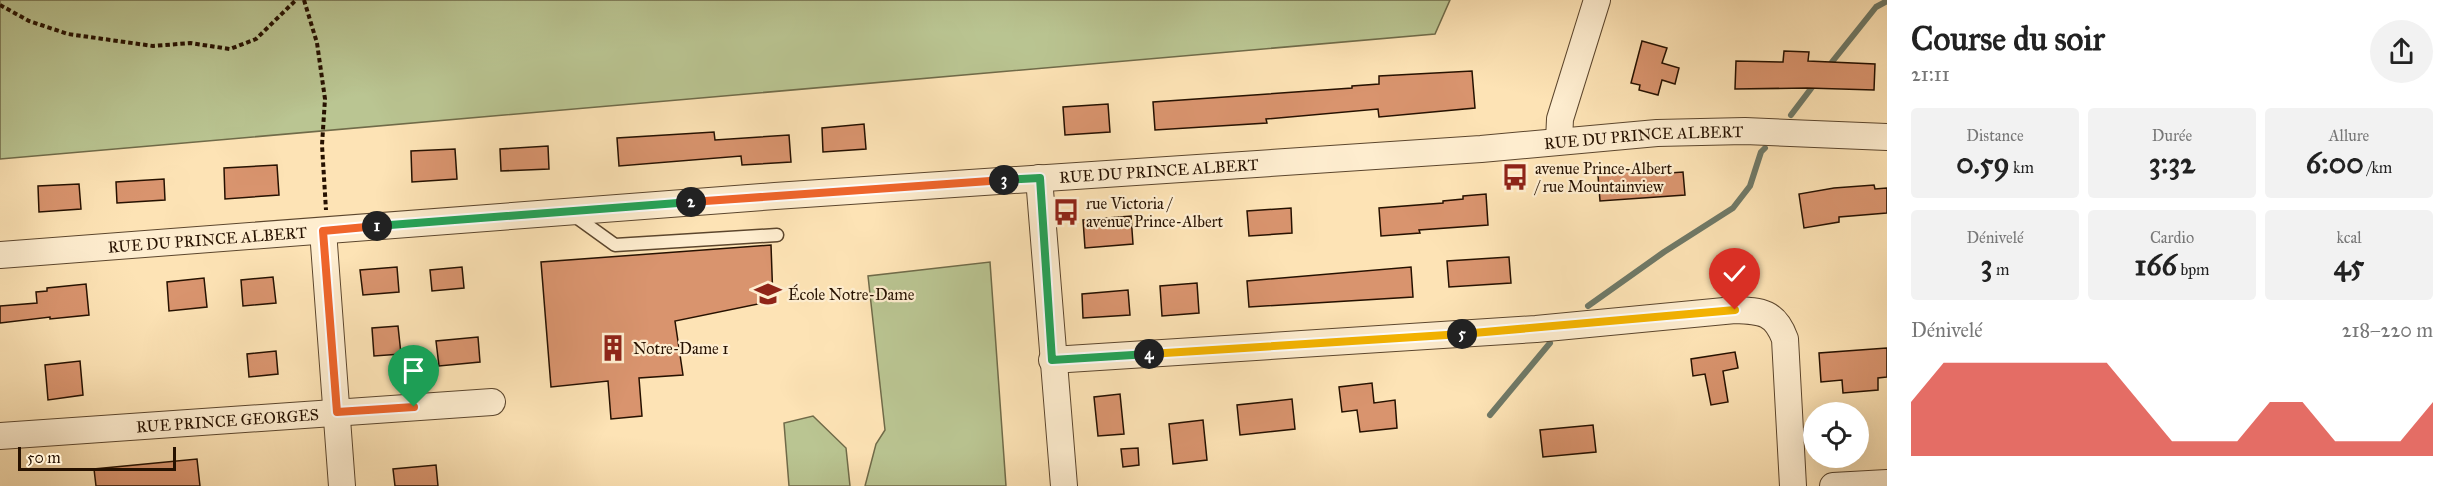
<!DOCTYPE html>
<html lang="fr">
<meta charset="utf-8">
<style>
body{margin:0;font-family:"IM FELL Great Primer",serif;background:#f2f2f2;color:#222;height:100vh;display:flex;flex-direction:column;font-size:22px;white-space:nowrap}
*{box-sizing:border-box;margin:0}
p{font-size:20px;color:#767676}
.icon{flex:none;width:33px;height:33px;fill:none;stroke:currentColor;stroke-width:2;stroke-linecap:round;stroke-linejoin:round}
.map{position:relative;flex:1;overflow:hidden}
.panel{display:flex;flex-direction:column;background:#fff;width:570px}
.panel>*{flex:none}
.fabs{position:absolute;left:1803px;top:402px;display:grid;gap:12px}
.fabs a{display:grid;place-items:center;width:66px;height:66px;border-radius:50%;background:#fff;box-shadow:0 6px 24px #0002;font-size:30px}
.scale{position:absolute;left:18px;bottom:15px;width:158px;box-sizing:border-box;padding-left:6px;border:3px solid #261100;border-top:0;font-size:16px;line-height:21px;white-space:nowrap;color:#261100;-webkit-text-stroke:4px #feedcf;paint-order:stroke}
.pin{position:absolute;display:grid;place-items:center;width:51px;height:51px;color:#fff;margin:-62px -26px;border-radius:50% 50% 50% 0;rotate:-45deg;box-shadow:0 0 6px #0007}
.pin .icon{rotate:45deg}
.km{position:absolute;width:30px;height:30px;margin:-15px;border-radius:50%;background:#222;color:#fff;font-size:16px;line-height:30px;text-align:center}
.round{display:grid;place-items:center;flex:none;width:63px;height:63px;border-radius:32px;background:#f2f2f2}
.headline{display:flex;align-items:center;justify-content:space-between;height:102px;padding:0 24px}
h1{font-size:33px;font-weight:700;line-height:45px}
.metrics{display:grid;grid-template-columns:repeat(3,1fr);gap:9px;height:102px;padding:6px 24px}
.metrics div{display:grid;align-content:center;border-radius:6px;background:#f2f2f2;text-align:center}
.metrics b{font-size:30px;font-weight:700}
.metrics small{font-size:16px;font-weight:400}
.metrics p{font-size:16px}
.chart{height:168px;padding:12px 24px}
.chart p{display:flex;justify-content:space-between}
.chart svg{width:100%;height:108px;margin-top:6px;fill:#d93025;opacity:.7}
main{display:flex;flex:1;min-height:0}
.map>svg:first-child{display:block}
.green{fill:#bac592;stroke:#706b49;stroke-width:1.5}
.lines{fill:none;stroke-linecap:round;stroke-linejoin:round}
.stream{stroke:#6f7967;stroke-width:6}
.building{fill:#d9946e;stroke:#261100;stroke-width:1.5}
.lane-casing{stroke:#5c462d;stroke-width:15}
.street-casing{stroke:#5c462d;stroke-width:28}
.path{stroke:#261100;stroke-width:4;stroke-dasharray:4.5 3;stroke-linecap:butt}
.lane{stroke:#feedcf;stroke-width:12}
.street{stroke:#feedcf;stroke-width:26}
.split-1-casing{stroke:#fff;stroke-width:12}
.split-2-casing{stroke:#fff;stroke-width:12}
.split-3-casing{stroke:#fff;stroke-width:12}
.split-4-casing{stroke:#fff;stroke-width:12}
.split-5-casing{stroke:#fff;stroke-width:12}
.split-6-casing{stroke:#fff;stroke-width:12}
.split-1{stroke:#f0652b;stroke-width:8}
.split-2{stroke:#22a559;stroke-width:8}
.split-3{stroke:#f0652b;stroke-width:8}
.split-4{stroke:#22a559;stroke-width:8}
.split-5{stroke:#f5b400;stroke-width:8}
.split-6{stroke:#f5b400;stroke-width:8}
.labels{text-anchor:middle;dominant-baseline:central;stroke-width:4.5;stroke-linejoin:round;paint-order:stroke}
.street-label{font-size:16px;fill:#261100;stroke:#feedcf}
.poi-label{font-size:16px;fill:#261100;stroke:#feedcf;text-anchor:start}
</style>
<main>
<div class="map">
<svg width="1887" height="486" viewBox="0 0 1887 486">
<rect width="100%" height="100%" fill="#fde3b5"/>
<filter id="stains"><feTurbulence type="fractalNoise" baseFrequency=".00333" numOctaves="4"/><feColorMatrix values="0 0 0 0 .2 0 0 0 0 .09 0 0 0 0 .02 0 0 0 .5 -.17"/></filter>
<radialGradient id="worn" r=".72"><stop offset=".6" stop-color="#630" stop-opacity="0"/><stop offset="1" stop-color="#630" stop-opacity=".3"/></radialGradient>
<g class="green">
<polygon points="0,0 1450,0 1435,34 0,159"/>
<polygon points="990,262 1006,486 865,486 876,444 885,430 868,276"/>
<polygon points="813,416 846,448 850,486 789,486 784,423"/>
</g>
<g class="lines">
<g class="stream">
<polyline points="1828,67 1876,7 1887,1"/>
<polyline points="1791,115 1816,82"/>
<polyline points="1588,306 1664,252 1733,208 1750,186 1761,152 1765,148"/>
<polyline points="1490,415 1550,343"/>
</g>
</g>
<g class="building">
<polygon points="1642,41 1667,48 1662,63 1679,68 1675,84 1662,80 1658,95 1639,90 1640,85 1631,83"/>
<polygon points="1784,51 1809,52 1808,61 1875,64 1874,90 1807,88 1735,89 1736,61 1783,62"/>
<polygon points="1472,71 1475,108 1379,117 1378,109 1266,119 1267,123 1155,130 1153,102 1352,88 1352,86 1379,84 1379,76"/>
<polygon points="1108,104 1110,132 1065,135 1063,107"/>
<polygon points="864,124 866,149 823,152 822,128"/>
<polygon points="714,132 715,140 789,135 791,162 742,165 741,156 619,166 617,138"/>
<polygon points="548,146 549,169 501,171 500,149"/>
<polygon points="455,149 457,179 412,182 411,151"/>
<polygon points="277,165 279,195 225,199 224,168"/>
<polygon points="1641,170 1642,175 1683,172 1685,195 1600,201 1598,175 1614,174 1614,171"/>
<polygon points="164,179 165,200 117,203 116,182"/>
<polygon points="79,184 81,209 39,212 38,186"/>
<polygon points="1874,185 1875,189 1887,188 1887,213 1839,217 1839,222 1804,228 1799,194 1834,188"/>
<polygon points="1486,194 1488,225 1419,230 1420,233 1381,236 1379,208 1443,203 1443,201 1463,199 1463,196"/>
<polygon points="1291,208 1292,233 1249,236 1247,211"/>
<polygon points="1131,216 1133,244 1085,248 1083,220"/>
<polygon points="771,245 773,301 675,321 683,375 639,378 642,416 611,419 608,381 551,387 541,262"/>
<polygon points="1509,257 1511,283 1449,287 1447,261"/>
<polygon points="397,267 399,292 363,295 360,270"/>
<polygon points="462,267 464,288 432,291 430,270"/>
<polygon points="1411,267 1413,297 1249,307 1247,281"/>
<polygon points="273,277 276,303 243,306 241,280"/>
<polygon points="204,278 207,307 169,311 167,282"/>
<polygon points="1197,283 1199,313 1162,316 1160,286"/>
<polygon points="86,284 89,315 50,319 50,317 0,323 0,306 37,303 36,292 47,291 47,288"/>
<polygon points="1128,290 1130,315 1083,318 1082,294"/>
<polygon points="398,326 401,354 374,356 372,328"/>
<polygon points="478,337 480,362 439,366 436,341"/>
<polygon points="1887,348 1887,377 1878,378 1878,390 1843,393 1842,380 1821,382 1819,353"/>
<polygon points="276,351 278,374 249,377 247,354"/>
<polygon points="1735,352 1738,368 1723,371 1728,402 1711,405 1705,374 1693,376 1691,359"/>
<polygon points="80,361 83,395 48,400 45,365"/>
<polygon points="1372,383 1374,403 1395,400 1397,428 1360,432 1357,410 1342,412 1339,387"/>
<polygon points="1120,394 1124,434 1098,436 1094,397"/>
<polygon points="1292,399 1295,429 1240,435 1237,405"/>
<polygon points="1203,420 1207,460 1173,464 1169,424"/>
<polygon points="1593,425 1596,452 1543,457 1540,430"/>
<polygon points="1138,448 1139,465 1123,467 1121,449"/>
<polygon points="197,459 200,486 96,486 94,469"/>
<polygon points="436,465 438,486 395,486 393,469"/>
</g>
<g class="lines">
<defs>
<polyline id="lane" points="572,214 615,245 777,235"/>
<g id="street">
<polyline points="1559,141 1560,119 1597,0"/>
<polyline points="1039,178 1064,486"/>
<polyline points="323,231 342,486"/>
<path id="s1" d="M0,255l775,-59 706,-47 176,-16 88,-2 142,6"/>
<path d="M1052,360l484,-31 199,-19c27,1 40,2 50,29l8,147"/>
<path id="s2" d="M0,436l492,-34"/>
<polyline points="1833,486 1887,483"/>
</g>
</defs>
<use href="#lane" class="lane-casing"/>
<use href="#street" class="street-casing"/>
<g class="path">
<polyline points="304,0 317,43 325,99 322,145 326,210"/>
<polyline points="0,5 29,21 68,34 153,46 190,43 230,49 256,39 296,0"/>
</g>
<use href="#lane" class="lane"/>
<use href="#street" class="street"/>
</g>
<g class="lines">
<defs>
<polyline id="split-1" points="377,226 323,231 337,412 414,407"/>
<polyline id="split-2" points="377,226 691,202"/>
<polyline id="split-3" points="691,202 1004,180"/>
<polyline id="split-4" points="1004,180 1040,178 1052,360 1149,354"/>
<polyline id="split-5" points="1149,354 1462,334"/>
<polyline id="split-6" points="1462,334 1735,310"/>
</defs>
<use href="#split-1" class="split-1-casing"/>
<use href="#split-2" class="split-2-casing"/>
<use href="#split-3" class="split-3-casing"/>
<use href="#split-4" class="split-4-casing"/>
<use href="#split-5" class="split-5-casing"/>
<use href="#split-6" class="split-6-casing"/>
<use href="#split-1" class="split-1"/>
<use href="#split-2" class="split-2"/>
<use href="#split-3" class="split-3"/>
<use href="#split-4" class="split-4"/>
<use href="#split-5" class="split-5"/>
<use href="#split-6" class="split-6"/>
</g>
<defs>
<symbol id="bus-bare" viewBox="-9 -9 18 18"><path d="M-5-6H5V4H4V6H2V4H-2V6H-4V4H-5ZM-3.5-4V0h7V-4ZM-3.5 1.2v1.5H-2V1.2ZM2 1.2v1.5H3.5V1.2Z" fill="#8f2418" stroke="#feedcf" stroke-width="2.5" paint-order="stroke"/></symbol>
<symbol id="school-bare" viewBox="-9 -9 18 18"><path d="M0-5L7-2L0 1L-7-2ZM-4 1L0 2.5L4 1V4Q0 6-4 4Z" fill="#8f2418" stroke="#feedcf" stroke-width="2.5" paint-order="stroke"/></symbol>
<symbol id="building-bare" viewBox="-9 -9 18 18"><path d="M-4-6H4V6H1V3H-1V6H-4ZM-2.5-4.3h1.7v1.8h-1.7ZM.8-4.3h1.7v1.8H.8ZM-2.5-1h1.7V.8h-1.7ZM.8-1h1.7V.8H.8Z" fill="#8f2418" stroke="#feedcf" stroke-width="2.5" paint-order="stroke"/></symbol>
</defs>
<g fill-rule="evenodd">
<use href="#bus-bare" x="1496" y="158" width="38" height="38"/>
<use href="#bus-bare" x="1047" y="193" width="38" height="38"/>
<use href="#school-bare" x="749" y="275" width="38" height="38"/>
<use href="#building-bare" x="594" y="329" width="38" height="38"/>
</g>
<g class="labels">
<g class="street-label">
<text stroke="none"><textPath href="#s1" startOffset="1648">RUE DU PRINCE ALBERT</textPath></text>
<text stroke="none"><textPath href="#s1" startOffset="1162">RUE DU PRINCE ALBERT</textPath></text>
<text stroke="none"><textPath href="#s1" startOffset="208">RUE DU PRINCE ALBERT</textPath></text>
<text stroke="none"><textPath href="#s2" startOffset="228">RUE PRINCE GEORGES</textPath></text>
</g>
<g class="poi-label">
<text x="1535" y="168">avenue Prince-Albert<tspan x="1535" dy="18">/ rue Mountainview</tspan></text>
<text x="1086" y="203">rue Victoria /<tspan x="1086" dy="18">avenue Prince-Albert</tspan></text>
<text x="788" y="294">École Notre-Dame</text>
<text x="633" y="348">Notre-Dame 1</text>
</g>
</g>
<rect width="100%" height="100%" filter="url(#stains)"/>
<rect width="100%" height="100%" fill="url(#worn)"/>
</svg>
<div class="fabs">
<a><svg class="icon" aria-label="locate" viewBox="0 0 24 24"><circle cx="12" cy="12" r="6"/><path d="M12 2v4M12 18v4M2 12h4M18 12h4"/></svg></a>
</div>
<div class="scale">50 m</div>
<div class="pin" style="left:414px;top:407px;background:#1e9e55"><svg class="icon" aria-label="arrive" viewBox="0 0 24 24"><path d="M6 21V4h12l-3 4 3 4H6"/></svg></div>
<div class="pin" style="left:1735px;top:310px;background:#d93025"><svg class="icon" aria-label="check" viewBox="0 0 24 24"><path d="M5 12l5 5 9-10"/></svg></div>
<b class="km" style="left:377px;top:226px">1</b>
<b class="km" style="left:691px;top:202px">2</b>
<b class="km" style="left:1004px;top:180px">3</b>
<b class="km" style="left:1149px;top:354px">4</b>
<b class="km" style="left:1462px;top:334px">5</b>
</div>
<section class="panel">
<div class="headline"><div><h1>Course du soir</h1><p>21:11</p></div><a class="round"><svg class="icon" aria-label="share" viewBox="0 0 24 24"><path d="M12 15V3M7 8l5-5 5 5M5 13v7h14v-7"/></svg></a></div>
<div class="metrics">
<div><p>Distance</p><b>0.59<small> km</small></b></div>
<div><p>Durée</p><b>3:32</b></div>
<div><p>Allure</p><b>6:00<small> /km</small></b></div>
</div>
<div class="metrics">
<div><p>Dénivelé</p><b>3<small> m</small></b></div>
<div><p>Cardio</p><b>166<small> bpm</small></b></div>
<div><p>kcal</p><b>45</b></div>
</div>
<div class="chart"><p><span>Dénivelé</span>218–220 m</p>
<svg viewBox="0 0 160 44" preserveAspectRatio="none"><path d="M0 44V22L10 6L20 6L30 6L40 6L50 6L60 6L70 22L80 38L90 38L100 38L110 22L120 22L130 38L140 38L150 38L160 22V44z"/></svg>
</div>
</section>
</main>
